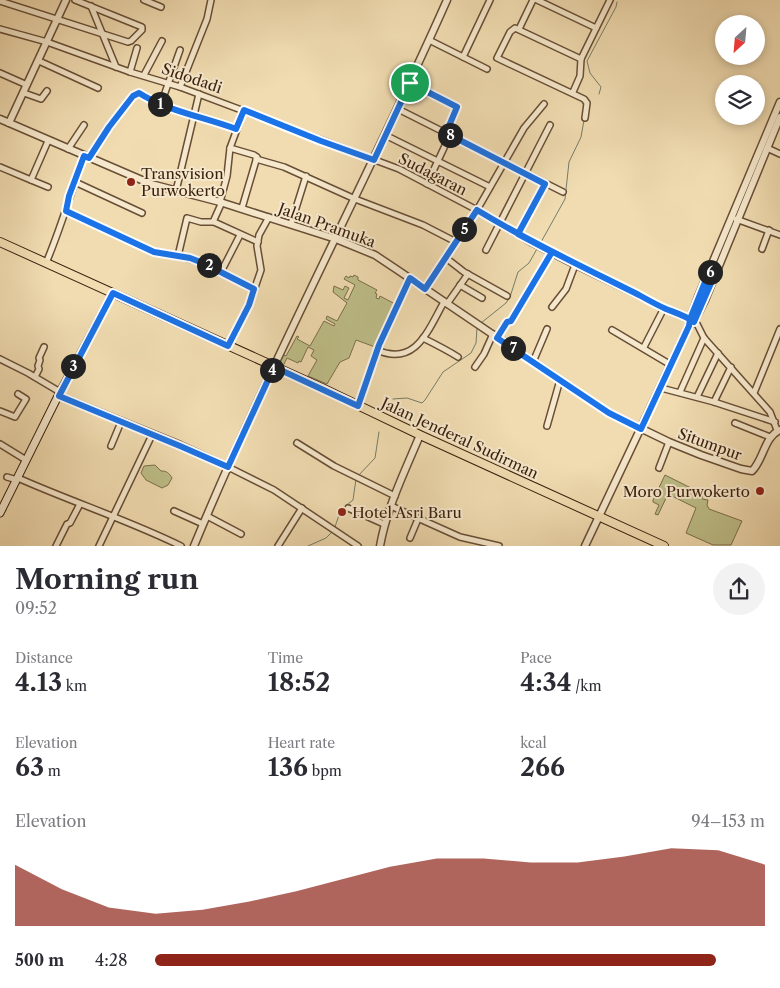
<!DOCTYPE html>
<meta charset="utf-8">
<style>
body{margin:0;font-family:"Libre Caslon Text",serif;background:#f2f2f3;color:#2b2b33;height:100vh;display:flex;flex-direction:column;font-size:19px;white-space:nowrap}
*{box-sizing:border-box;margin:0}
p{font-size:16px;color:#7c7c81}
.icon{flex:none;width:28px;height:28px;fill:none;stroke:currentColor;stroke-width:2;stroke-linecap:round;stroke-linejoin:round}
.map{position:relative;height:546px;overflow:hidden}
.panel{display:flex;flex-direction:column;background:#fff;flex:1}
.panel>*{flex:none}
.needle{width:32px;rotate:206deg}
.tools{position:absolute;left:715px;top:15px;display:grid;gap:10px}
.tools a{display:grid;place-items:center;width:50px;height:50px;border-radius:50%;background:#fff;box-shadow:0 2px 8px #0003;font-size:25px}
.pin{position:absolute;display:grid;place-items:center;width:42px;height:42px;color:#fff;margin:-21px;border:2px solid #fff;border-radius:50%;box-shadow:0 1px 5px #0007}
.km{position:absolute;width:25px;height:25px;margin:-12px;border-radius:50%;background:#222;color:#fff;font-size:14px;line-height:25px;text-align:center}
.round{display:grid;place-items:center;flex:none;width:52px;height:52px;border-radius:26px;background:#f2f2f3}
.summary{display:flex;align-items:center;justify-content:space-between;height:85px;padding:0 15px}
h1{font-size:28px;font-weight:800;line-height:38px}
.metrics{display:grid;grid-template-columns:repeat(3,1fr);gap:8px;height:85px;padding:5px 15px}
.metrics div{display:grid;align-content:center}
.metrics b{font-size:25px;font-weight:800}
.metrics small{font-size:14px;font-weight:400}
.metrics p{font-size:14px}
.chart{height:140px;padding:10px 15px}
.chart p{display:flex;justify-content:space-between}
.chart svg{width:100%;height:90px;margin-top:5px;fill:#8f2418;opacity:.7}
ul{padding:0 15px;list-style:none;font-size:16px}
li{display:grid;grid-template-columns:80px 60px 1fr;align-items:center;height:38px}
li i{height:12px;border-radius:6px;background:#8f2418}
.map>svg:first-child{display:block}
.green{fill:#bebf89;stroke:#7c6f4b}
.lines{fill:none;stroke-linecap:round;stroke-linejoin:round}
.stream{stroke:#747d6b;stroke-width:1}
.minor-casing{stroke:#674e36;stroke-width:8}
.tertiary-casing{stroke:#674e36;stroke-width:9}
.secondary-casing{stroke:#391f0d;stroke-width:9}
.primary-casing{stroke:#391f0d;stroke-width:10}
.minor{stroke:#f6e8cc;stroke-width:5}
.tertiary{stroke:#f6e8cc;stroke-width:6}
.secondary{stroke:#f6e8cc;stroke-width:7}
.primary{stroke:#f1dcb1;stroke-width:8}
.route-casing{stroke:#fff;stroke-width:10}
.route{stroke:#1a73e8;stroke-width:6}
.poi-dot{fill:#8f2418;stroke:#f6e8cc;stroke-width:2}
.labels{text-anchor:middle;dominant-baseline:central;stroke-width:4;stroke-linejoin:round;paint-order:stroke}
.street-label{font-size:15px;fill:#391f0d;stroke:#f6e8cc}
.poi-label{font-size:15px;fill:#391f0d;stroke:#f6e8cc;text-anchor:start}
</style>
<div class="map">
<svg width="780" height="546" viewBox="0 0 780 546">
<rect width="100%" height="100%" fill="#f1dcb1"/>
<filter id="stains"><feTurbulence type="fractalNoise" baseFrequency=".004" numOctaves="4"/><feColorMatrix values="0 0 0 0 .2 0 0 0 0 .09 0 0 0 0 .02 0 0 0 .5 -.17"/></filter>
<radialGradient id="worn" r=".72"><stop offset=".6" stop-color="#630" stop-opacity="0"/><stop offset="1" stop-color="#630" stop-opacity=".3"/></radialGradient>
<g class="green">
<polygon points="354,275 358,277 358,280 377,290 375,293 377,294 376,298 379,299 380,296 397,305 379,345 376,344 375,347 356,340 349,358 340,362 327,384 308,376 317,360 311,356 314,350 308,347 301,362 299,361 298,363 287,358 283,366 282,365 280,362 281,354 286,356 297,336 299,337 297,339 310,346 324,321 334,326 335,324 326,319 327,316 337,321 347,303 333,292 334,286 343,290 345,286 349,288 344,298 348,300 355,285 344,279 346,276 349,278 350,276 353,277"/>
<path d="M155,465l6,6c6,0 8,2 11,7l-4,7 -6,3 -16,-8 -5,-7 3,-7z"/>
<polygon points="665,475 703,494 702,499 708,500 707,505 709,509 742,521 731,545 713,545 686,533 696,508 668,494 658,515 655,514 659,505 653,502 653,500"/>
</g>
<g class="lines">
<g class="stream">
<polyline points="599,94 601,87 590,73 587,61 616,7 617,2"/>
<polyline points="540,244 565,199 569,162 581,137 584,120"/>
<polyline points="481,323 506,303 510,297 518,272 529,263 538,247"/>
<polyline points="393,399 407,398 422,403 425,400 443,372 471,353 476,343 477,328"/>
<polyline points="358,476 375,458 379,432"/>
<path d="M335,527c5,-15 5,-17 18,-27l3,-21"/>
<polyline points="308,546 326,538 333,531"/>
</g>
<defs>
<g id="minor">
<polyline points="144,0 161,7"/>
<polyline points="537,0 596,28"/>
<polyline points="0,1 128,42 131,41 142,30 142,27 75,0"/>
<polyline points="91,6 116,67"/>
<polyline points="0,29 47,42 130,72 180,87 399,169 477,210 532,243 575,265 664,308 690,319 697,324 704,338 770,412 777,430"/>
<polyline points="519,29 533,0"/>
<polyline points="429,40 487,69"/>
<polyline points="463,57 490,0"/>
<polyline points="581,59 515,28 510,32 497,58 584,99 587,103 585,118"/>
<polyline points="39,61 98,88"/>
<polyline points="130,72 137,48"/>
<polyline points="0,73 27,85"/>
<polyline points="144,75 162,41"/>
<polyline points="410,83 457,107 446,133"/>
<polyline points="180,87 207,19 211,0"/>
<polyline points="573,92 580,76 581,59 610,0"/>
<polyline points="24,93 41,99 47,91"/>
<polyline points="161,104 180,50"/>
<polyline points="398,109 563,192"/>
<polyline points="385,135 490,187"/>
<polyline points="230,148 254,155 257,157 242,208"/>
<polyline points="767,148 780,154"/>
<polyline points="68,149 84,125"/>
<path d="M89,158l20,-31 24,-31 6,-3c28,19 65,24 97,36"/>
<polyline points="256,159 284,167 355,199 423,225 456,242"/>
<polyline points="0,167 31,180 48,141"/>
<polyline points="31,180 48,187"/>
<polyline points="75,182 142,213"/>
<polyline points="427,184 450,135"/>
<polyline points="176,191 199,94"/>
<polyline points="220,202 227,176 230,148 244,110"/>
<polyline points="66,211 154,252 178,256 203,263 254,289"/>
<polyline points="736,219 780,235"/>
<polyline points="214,222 258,242"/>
<polyline points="291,224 306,176"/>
<polyline points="518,234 545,184"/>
<polyline points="762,249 769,230"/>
<polyline points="486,250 550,125"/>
<polyline points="178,256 187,218 201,222 213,222 222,202"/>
<polyline points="446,258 464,272 507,296"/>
<path d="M46,263c15,-35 25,-71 38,-107"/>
<polyline points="221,272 240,235"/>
<polyline points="460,285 482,298"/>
<polyline points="425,289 477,210 524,128 544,104"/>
<polyline points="447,304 468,274"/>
<polyline points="552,307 566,289 575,265"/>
<polyline points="612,330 671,365"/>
<path d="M423,338c12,6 24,12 35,19"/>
<polyline points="497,338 507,322 511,321 552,252"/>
<polyline points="228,346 249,305 261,270 257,246 259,235 269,217"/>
<polyline points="644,347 664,308"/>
<path d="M377,350c39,17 51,-20 67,-48"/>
<polyline points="0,359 28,373 60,392"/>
<polyline points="533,362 547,329"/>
<polyline points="475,367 484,354 493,334"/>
<polyline points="35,377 39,369 38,366 40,360 39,358 44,347"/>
<polyline points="661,388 714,402 775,422"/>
<polyline points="680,392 704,338"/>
<polyline points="754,393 780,329"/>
<polyline points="697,397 718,353"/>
<polyline points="714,402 731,367"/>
<polyline points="358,406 379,345 410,278"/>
<polyline points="0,411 15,417 26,399 18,394"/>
<polyline points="735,423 770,437"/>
<polyline points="547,426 560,380"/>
<polyline points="297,443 334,466 395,496"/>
<polyline points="0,444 26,460"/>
<polyline points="111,446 121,422"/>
<polyline points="228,467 274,490 358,546"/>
<polyline points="659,468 669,442"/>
<polyline points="7,477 17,480"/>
<path d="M18,478c54,24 110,42 163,68"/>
<polyline points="391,506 460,537 499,546"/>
<polyline points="348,508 384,524"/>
<polyline points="174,511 203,524"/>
<polyline points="207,516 241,534"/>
<polyline points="410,538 418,519"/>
<polyline points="56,546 67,524 70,523 80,504"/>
<polyline points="99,546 152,435"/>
<polyline points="278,546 302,508"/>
</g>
<g id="tertiary">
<path d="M0,119l151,65 69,18 116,37 39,16 21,14 213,144 60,29 32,13 40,14 11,2c12,-12 12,-34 28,-41"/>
<polyline points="9,123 66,0"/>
<polyline points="689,326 694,322 705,300 780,117"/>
<polyline points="59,396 180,445 228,467"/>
<path d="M194,546c77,-186 172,-363 253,-546"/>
<path d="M380,546c7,-39 25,-75 40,-111"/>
<polyline points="585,546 689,326 690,319 698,297 780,102"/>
</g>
<polyline id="secondary" points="0,513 60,392 113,293"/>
<polyline id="primary" points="0,242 322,388 420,435 664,546"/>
</defs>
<use href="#minor" class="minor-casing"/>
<use href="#tertiary" class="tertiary-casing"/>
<use href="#secondary" class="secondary-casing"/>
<use href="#primary" class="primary-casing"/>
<use href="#minor" class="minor"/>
<use href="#tertiary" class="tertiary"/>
<use href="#secondary" class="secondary"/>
<use href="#primary" class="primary"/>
</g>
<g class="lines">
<defs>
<path id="route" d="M410,83l-36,77 -53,-19 -77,-31 -8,19c-32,-12 -69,-18 -97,-36l-6,3 -24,31 -20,31 -5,-2 -15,40 -3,15 88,41 36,6 13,5 51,26 -5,16 -21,41 -115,-53 -54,103 121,50 48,21 46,-100 84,39 21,-61 31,-67 15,11 52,-79c53,32 108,58 162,85 9,5 18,10 27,14 10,4 20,7 28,13l21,-48 -6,-2 -19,47 -1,7 -48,103 -32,-16 -112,-75 10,-16 4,-1 41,-69 -34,-18 27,-50 -99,-51 11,-26 -47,-24"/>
</defs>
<use href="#route" class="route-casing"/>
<use href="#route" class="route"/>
</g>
<g class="poi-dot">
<circle cx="131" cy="182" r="5"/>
<circle cx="760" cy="491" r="5"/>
<circle cx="342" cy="512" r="5"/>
</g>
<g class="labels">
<g class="street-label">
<text transform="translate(192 78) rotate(19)">Sidodadi</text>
<text transform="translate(433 174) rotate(27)">Sudagaran</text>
<text transform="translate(327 225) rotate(20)">Jalan Pramuka</text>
<text transform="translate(460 438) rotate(25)">Jalan Jenderal Sudirman</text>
<text transform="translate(710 444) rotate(20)">Situmpur</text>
</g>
<g class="poi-label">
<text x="141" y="173">Transvision<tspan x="141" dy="17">Purwokerto</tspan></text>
<text x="750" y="491" text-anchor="end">Moro Purwokerto</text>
<text x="352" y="512">Hotel Asri Baru</text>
</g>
</g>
<rect width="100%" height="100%" filter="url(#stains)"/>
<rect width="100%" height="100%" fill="url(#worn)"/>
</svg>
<div class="tools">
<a><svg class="needle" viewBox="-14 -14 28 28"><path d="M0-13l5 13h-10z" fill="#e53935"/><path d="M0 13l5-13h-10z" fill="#7c7c81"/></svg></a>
<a><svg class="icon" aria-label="layers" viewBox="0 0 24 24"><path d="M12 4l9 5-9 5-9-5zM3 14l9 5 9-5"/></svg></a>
</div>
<div class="pin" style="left:410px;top:83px;background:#1e9e55"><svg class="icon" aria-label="arrive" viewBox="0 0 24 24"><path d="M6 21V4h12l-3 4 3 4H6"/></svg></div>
<b class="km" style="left:160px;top:104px">1</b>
<b class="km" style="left:209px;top:265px">2</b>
<b class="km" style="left:73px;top:366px">3</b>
<b class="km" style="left:272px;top:370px">4</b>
<b class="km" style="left:464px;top:229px">5</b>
<b class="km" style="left:710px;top:272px">6</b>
<b class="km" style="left:513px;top:348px">7</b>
<b class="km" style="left:450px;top:135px">8</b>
</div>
<section class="panel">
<div class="summary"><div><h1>Morning run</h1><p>09:52</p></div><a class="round"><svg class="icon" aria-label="share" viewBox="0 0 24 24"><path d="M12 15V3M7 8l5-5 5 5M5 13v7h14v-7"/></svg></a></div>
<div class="metrics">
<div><p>Distance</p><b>4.13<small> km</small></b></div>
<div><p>Time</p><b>18:52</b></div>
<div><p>Pace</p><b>4:34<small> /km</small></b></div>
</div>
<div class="metrics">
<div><p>Elevation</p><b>63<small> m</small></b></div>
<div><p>Heart rate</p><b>136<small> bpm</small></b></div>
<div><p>kcal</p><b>266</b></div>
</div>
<div class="chart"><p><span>Elevation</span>94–153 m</p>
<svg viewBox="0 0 160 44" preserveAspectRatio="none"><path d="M0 44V14L10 26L20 35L30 38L40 36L50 32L60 27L70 21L80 15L90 11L100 11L110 13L120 13L130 10L140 6L150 7L160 14V44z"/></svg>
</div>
<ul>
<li><b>500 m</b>4:28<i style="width:92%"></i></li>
</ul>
</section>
